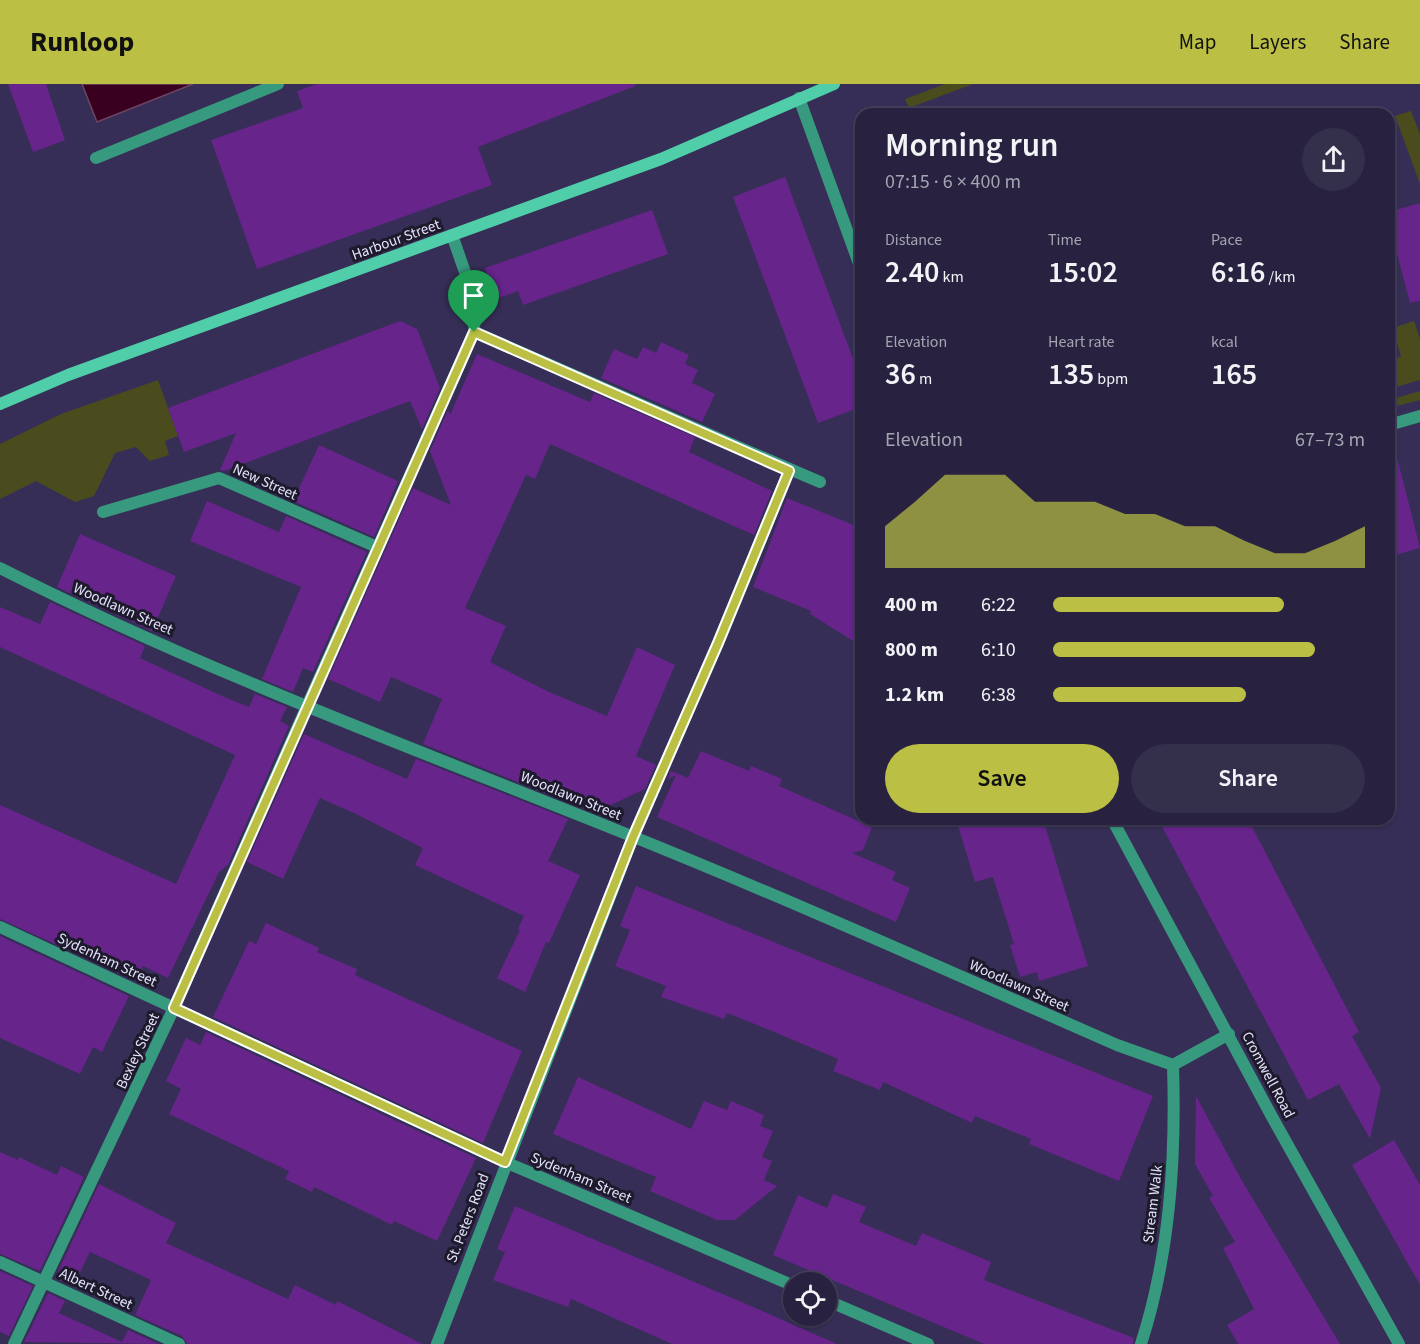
<!DOCTYPE html>
<meta charset="utf-8">
<style>
body{margin:0;font-family:"Source Sans 3",sans-serif;background:#342f4b;color:#f1f3f6;height:100vh;display:flex;flex-direction:column;font-size:22px;white-space:nowrap}
*{box-sizing:border-box;margin:0}
p{font-size:20px;color:#a5a4b1}
.icon{flex:none;width:33px;height:33px;fill:none;stroke:currentColor;stroke-width:2;stroke-linecap:round;stroke-linejoin:round}
.map{position:relative;flex:1;overflow:hidden}
.sheet{position:absolute;left:855px;top:24px;width:540px;height:717px;display:flex;flex-direction:column;background:#282240;border-radius:18px;box-shadow:0 2px 4px #0004,0 0 0 2px #443f59}
.sheet>*{flex:none}
.fabs{position:absolute;left:783px;top:1188px;display:grid;gap:12px}
.fabs a{display:grid;place-items:center;width:54px;height:54px;border-radius:50%;background:#282240;box-shadow:0 2px 4px #0004,0 0 0 2px #443f59;font-size:30px}
.pin{position:absolute;display:grid;place-items:center;width:51px;height:51px;color:#fff;margin:-62px -26px;border-radius:50% 50% 50% 0;rotate:-45deg;box-shadow:0 0 6px #0007}
.pin .icon{rotate:45deg}
.round{display:grid;place-items:center;flex:none;width:63px;height:63px;border-radius:32px;background:#342f4b}
.summary{display:flex;align-items:center;justify-content:space-between;height:102px;padding:0 30px}
h1{font-size:33px;font-weight:600;line-height:45px}
.stats{display:grid;grid-template-columns:repeat(3,1fr);gap:9px;height:102px;padding:6px 30px}
.stats div{display:grid;align-content:center}
.stats b{font-size:30px;font-weight:600}
.stats small{font-size:16px;font-weight:400}
.stats p{font-size:16px}
.chart{height:168px;padding:12px 30px}
.chart p{display:flex;justify-content:space-between}
.chart svg{width:100%;height:108px;margin-top:6px;fill:#bbc044;opacity:.7}
.action{display:flex;gap:12px;margin-top:auto;padding:12px 30px}
.action a{flex:1;height:69px;border-radius:36px;background:#bbc044;color:#111;font-size:24px;font-weight:600;line-height:69px;text-align:center}
.action a+a{background:#342f4b;color:#f1f3f6}
ul{padding:0 30px;list-style:none;font-size:20px}
li{display:grid;grid-template-columns:96px 72px 1fr;align-items:center;height:45px}
li i{height:15px;border-radius:8px;background:#bbc044}
header{display:flex;align-items:center;gap:36px;box-sizing:border-box;height:84px;padding:0 30px;background:#bbc044;color:#111}
header strong{font-size:28px}
nav{display:flex;gap:33px;margin-inline-start:auto;font-size:21px}
.map>svg:first-child{display:block}
.green{fill:#4a4c1e}
.water{fill:#390020;stroke:#6d4462;stroke-width:1.5}
.building{fill:#67248b}
.lines{fill:none;stroke-linecap:round;stroke-linejoin:round}
.pedestrian{stroke:#379a7e;stroke-width:12}
.minor{stroke:#379a7e;stroke-width:12}
.secondary{stroke:#50cda9;stroke-width:12}
.route-casing{stroke:#fff;stroke-width:12}
.route{stroke:#bbc044;stroke-width:8}
.labels{text-anchor:middle;dominant-baseline:central;stroke-width:6;stroke-linejoin:round;paint-order:stroke}
.street-label{font-size:15px;fill:#e5e2fc;stroke:#1d1a2c}
</style>
<header>
<strong>Runloop</strong>
<nav><a>Map</a><a>Layers</a><a>Share</a></nav>
</header>
<div class="map">
<svg width="1420" height="1260" viewBox="0 0 1420 1260">
<rect width="100%" height="100%" fill="#362e56"/>
<g class="green">
<polygon points="945,0 973,0 909,24 905,15"/>
<polygon points="1411,27 1420,50 1420,100 1395,32"/>
<polygon points="1414,237 1420,255 1420,296 1389,305 1389,276 1401,272 1392,244"/>
<polygon points="158,296 178,352 165,357 169,371 150,377 136,363 115,369 94,412 75,418 36,397 0,415 0,360 61,330"/>
<polygon points="1420,307 1420,316 1389,324 1389,316"/>
</g>
<polygon class="water" points="82,0 193,0 97,38"/>
<g class="building">
<polygon points="8,0 46,0 65,56 33,68"/>
<polygon points="317,0 635,0 635,2 478,63 492,101 257,185 211,56 303,24 297,7"/>
<polygon points="785,93 861,296 861,323 818,339 733,113"/>
<polygon points="1420,119 1420,217 1410,219 1389,139 1389,128"/>
<polygon points="652,126 668,170 523,221 518,207 496,215 485,184"/>
<polygon points="400,237 417,245 440,304 422,345 410,317 224,387 220,386 236,349 184,368 168,324"/>
<polygon points="661,258 689,271 685,280 698,286 692,299 715,310 702,338 601,294 614,265 637,275 643,263 656,269"/>
<polygon points="477,270 590,318 594,309 695,353 689,368 772,407 754,451 550,360 535,395 526,391 465,524 506,542 490,578 549,608 607,632 637,563 675,581 636,672 656,681 645,705 598,727 576,717 575,721 423,660 442,615 391,593 380,618 328,595 413,404 451,421 430,367 448,326 450,331"/>
<polygon points="319,361 398,397 374,453 293,417"/>
<polygon points="1398,377 1420,464 1389,473 1389,378"/>
<polygon points="787,414 861,444 861,562 810,530 811,527 753,503"/>
<polygon points="207,417 279,448 286,432 367,468 313,588 303,584 293,608 262,595 301,503 190,457"/>
<polygon points="80,450 176,492 152,547 57,503"/>
<polygon points="50,518 145,562 140,574 222,612 249,623 255,610 287,623 280,637 289,642 228,781 219,788 168,894 143,882 136,897 0,835 0,721 176,800 235,671 0,563 0,523 40,540"/>
<polygon points="304,650 407,695 416,675 568,735 548,777 580,791 549,859 546,858 525,908 497,894 520,846 518,845 524,832 415,781 423,764 356,730 320,714 283,795 247,778"/>
<polygon points="701,667 749,687 751,682 782,695 779,702 872,743 863,766 852,769 896,788 892,796 910,804 896,838 657,733 676,691 668,695 671,687 688,694"/>
<polygon points="956,735 1043,735 1088,882 1039,897 1037,888 1020,893 1010,861 1014,860 993,793 975,798"/>
<polygon points="1158,735 1248,735 1359,948 1352,952 1381,1004 1370,1055 1339,1000 1308,1016"/>
<polygon points="636,802 1153,1012 1119,1097 1029,1060 1031,1055 975,1032 972,1039 883,998 880,1006 833,987 838,975 772,947 727,929 724,935 661,913 666,902 615,882 630,846 620,842"/>
<polygon points="266,839 319,864 317,868 357,885 355,891 522,967 483,1059 213,933 249,857 256,860"/>
<polygon points="0,852 129,912 102,968 93,963 80,990 0,954"/>
<polygon points="206,948 476,1074 437,1157 394,1137 392,1141 314,1103 312,1108 285,1095 289,1087 169,1030 181,1005 166,997 186,954 200,961"/>
<polygon points="578,993 691,1045 704,1017 727,1026 731,1017 764,1031 760,1042 773,1047 762,1073 772,1077 764,1096 777,1102 735,1136 717,1136 650,1107 656,1093 553,1050"/>
<polygon points="1196,1012 1241,1095 1340,1260 1238,1260 1227,1241 1254,1225 1223,1164 1235,1158 1209,1114 1213,1112 1195,1080"/>
<polygon points="1394,1056 1420,1101 1420,1201 1352,1081"/>
<polygon points="0,1068 18,1076 19,1073 57,1091 61,1082 84,1093 40,1187 0,1170"/>
<polygon points="99,1100 176,1139 166,1159 288,1215 295,1201 336,1221 337,1217 422,1260 187,1260 182,1252 135,1231 151,1196 90,1168 73,1202 55,1194"/>
<polygon points="833,1110 866,1123 859,1138 916,1162 922,1149 991,1178 984,1196 1134,1254 1133,1260 984,1260 773,1171 798,1111 827,1124"/>
<polygon points="515,1122 744,1219 837,1260 672,1260 571,1215 568,1223 493,1196 505,1168 497,1165"/>
<polygon points="0,1187 33,1202 9,1252 0,1248"/>
<polygon points="48,1209 65,1217 59,1229 122,1258 128,1246 159,1260 24,1258"/>
</g>
<g class="lines">
<g class="pedestrian">
<polyline points="96,74 278,0"/>
<polyline points="580,294 722,356"/>
<polyline points="14,1260 174,924 307,622"/>
</g>
<g class="minor">
<polyline points="799,14 861,185"/>
<polyline points="474,248 580,294"/>
<polyline points="1389,341 1420,332"/>
<polyline points="722,356 820,398"/>
<polyline points="103,428 219,394 377,463"/>
<path d="M0,484c203,103 418,182 629,267 164,66 326,139 488,210l56,20 56,-31"/>
<polyline points="307,622 474,248 475,217 452,151"/>
<polyline points="1112,735 1271,1031 1399,1260"/>
<polyline points="0,843 505,1078 794,1202"/>
<polyline points="0,1178 179,1260"/>
<polyline points="826,1216 928,1260"/>
<polyline points="437,1260 633,753 718,559 789,387"/>
<path d="M1141,1260c29,-90 35,-185 32,-279"/>
</g>
<polyline class="secondary" points="0,320 68,291 661,75 834,0"/>
</g>
<g class="lines">
<defs>
<polygon id="route" points="474,248 789,387 718,559 633,753 505,1078 174,924"/>
</defs>
<use href="#route" class="route-casing"/>
<use href="#route" class="route"/>
</g>
<g class="labels">
<g class="street-label">
<text transform="translate(396 156) rotate(-20)">Harbour Street</text>
<text transform="translate(265 398) rotate(24)">New Street</text>
<text transform="translate(123 525) rotate(24)">Woodlawn Street</text>
<text transform="translate(571 712) rotate(22)">Woodlawn Street</text>
<text transform="translate(107 876) rotate(25)">Sydenham Street</text>
<text transform="translate(1019 902) rotate(24)">Woodlawn Street</text>
<text transform="translate(138 967) rotate(-65)">Bexley Street</text>
<text transform="translate(1268 991) rotate(62)">Cromwell Road</text>
<text transform="translate(581 1094) rotate(23)">Sydenham Street</text>
<text transform="translate(1153 1120) rotate(-83)">Stream Walk</text>
<text transform="translate(468 1134) rotate(-69)">St. Peters Road</text>
<text transform="translate(96 1205) rotate(25)">Albert Street</text>
</g>
</g>
</svg>
<div class="fabs">
<a><svg class="icon" aria-label="locate" viewBox="0 0 24 24"><circle cx="12" cy="12" r="6"/><path d="M12 2v4M12 18v4M2 12h4M18 12h4"/></svg></a>
</div>
<div class="pin" style="left:474px;top:248px;background:#1e9e55"><svg class="icon" aria-label="arrive" viewBox="0 0 24 24"><path d="M6 21V4h12l-3 4 3 4H6"/></svg></div>
<section class="sheet">
<div class="summary"><div><h1>Morning run</h1><p>07:15 · 6 × 400 m</p></div><a class="round"><svg class="icon" aria-label="share" viewBox="0 0 24 24"><path d="M12 15V3M7 8l5-5 5 5M5 13v7h14v-7"/></svg></a></div>
<div class="stats">
<div><p>Distance</p><b>2.40<small> km</small></b></div>
<div><p>Time</p><b>15:02</b></div>
<div><p>Pace</p><b>6:16<small> /km</small></b></div>
</div>
<div class="stats">
<div><p>Elevation</p><b>36<small> m</small></b></div>
<div><p>Heart rate</p><b>135<small> bpm</small></b></div>
<div><p>kcal</p><b>165</b></div>
</div>
<div class="chart"><p><span>Elevation</span>67–73 m</p>
<svg viewBox="0 0 160 44" preserveAspectRatio="none"><path d="M0 44V27L10 17L20 6L30 6L40 6L50 17L60 17L70 17L80 22L90 22L100 27L110 27L120 33L130 38L140 38L150 33L160 27V44z"/></svg>
</div>
<ul>
<li><b>400 m</b>6:22<i style="width:74%"></i></li>
<li><b>800 m</b>6:10<i style="width:84%"></i></li>
<li><b>1.2 km</b>6:38<i style="width:62%"></i></li>
</ul>
<div class="action"><a>Save</a><a>Share</a></div>
</section>
</div>
